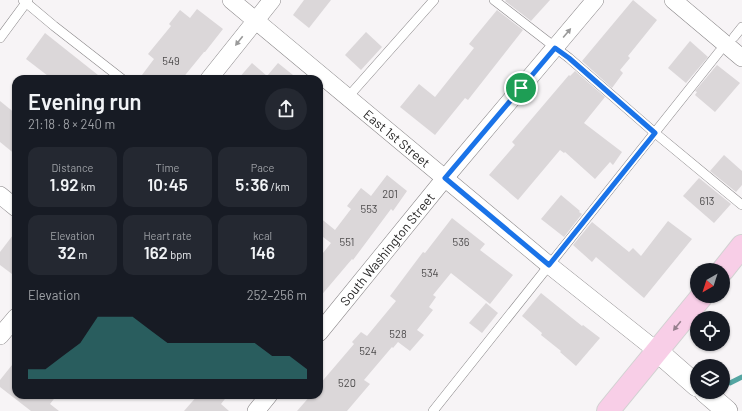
<!DOCTYPE html>
<meta charset="utf-8">
<style>
body{margin:0;font-family:Barlow,sans-serif;background:#242831;color:#f1f3f6;height:100vh;display:flex;flex-direction:column;font-size:15px;white-space:nowrap}
*{box-sizing:border-box;margin:0}
p{font-size:13px;color:#9ea1a6}
.icon{flex:none;width:22px;height:22px;fill:none;stroke:currentColor;stroke-width:2;stroke-linecap:round;stroke-linejoin:round}
.map{position:relative;flex:1;overflow:hidden}
.drawer{position:absolute;left:12px;top:75px;width:311px;height:324px;display:flex;flex-direction:column;background:#171b24;border-radius:12px;box-shadow:0 1px 3px #0004}
.drawer>*{flex:none}
.needle{width:26px;rotate:219deg}
.fabs{position:absolute;left:690px;top:263px;display:grid;gap:8px}
.fabs a{display:grid;place-items:center;width:40px;height:40px;border-radius:50%;background:#171b24;box-shadow:0 1px 3px #0004;font-size:20px}
.pin{position:absolute;display:grid;place-items:center;width:34px;height:34px;color:#fff;margin:-17px;border:2px solid #fff;border-radius:50%;box-shadow:0 1px 4px #0007}
.round{display:grid;place-items:center;flex:none;width:42px;height:42px;border-radius:21px;background:#242831}
.overview{display:flex;align-items:center;justify-content:space-between;height:68px;padding:0 16px}
h1{font-size:22px;font-weight:600;line-height:30px}
.metrics{display:grid;grid-template-columns:repeat(3,1fr);gap:6px;height:68px;padding:4px 16px}
.metrics div{display:grid;align-content:center;border-radius:10px;background:#242831;text-align:center}
.metrics b{font-size:17px;font-weight:600}
.metrics small{font-size:11px;font-weight:400}
.metrics p{font-size:11px}
.chart{height:112px;padding:8px 16px}
.chart p{display:flex;justify-content:space-between}
.chart svg{width:100%;height:72px;margin-top:4px;fill:#317a77;opacity:.7}
.map>svg:first-child{display:block}
.lines{fill:none;stroke-linecap:round;stroke-linejoin:round}
.stream{stroke:#54a5a2;stroke-width:5}
.building{fill:#dbd7d9}
.service-casing{stroke:#898688;stroke-width:10}
.minor-casing{stroke:#898688;stroke-width:18}
.tertiary-casing{stroke:#898688;stroke-width:22}
.primary-casing{stroke:#d2d2d2;stroke-width:24}
.service{stroke:#fff;stroke-width:9}
.minor{stroke:#fff;stroke-width:17}
.tertiary{stroke:#fff;stroke-width:21}
.primary{stroke:#f8cee7;stroke-width:22}
.oneway{fill:#9a9a9a}
.oneway2{fill:#967f8d}
.route-casing{stroke:#fff;stroke-width:8}
.route{stroke:#1a73e8;stroke-width:5}
.labels{text-anchor:middle;dominant-baseline:central;stroke-width:4;stroke-linejoin:round;paint-order:stroke}
.number-label{font-size:11px;fill:#4e4c4d}
.street-label{font-size:13px;fill:#1f1e1e;stroke:#fff}
</style>
<div class="map">
<svg width="742" height="411" viewBox="0 0 742 411">
<rect width="100%" height="100%" fill="#f7f4f6"/>
<g class="lines">
<polyline class="stream" points="730,383 742,377"/>
</g>
<g class="building">
<polygon points="304,0 331,0 309,28 293,15"/>
<polygon points="506,0 550,0 531,21 505,1"/>
<polygon points="633,0 657,20 628,56 630,58 620,70 623,73 612,88 582,61"/>
<polygon points="197,9 223,29 205,52 204,52 182,79 139,79 154,59 148,54 171,26 169,24 180,10 190,18"/>
<polygon points="497,10 523,30 468,100 465,98 435,135 400,107 419,84 435,97 474,48 469,44"/>
<polygon points="366,32 382,47 361,70 345,55"/>
<polygon points="45,33 103,79 52,79 26,59"/>
<polygon points="690,41 708,57 686,83 668,68"/>
<polygon points="252,63 267,76 278,63 298,79 238,79"/>
<polygon points="717,65 740,83 715,112 695,95 697,92 695,91"/>
<polygon points="575,71 605,97 584,123 622,152 613,165 610,162 595,179 565,152 564,153 560,150 518,200 489,175 515,145 512,142 569,75 570,76"/>
<polygon points="0,101 16,114 16,155 0,142"/>
<polygon points="724,155 742,171 742,185 736,192 710,171"/>
<polygon points="387,175 407,191 393,211 391,209 353,260 352,259 319,298 319,258 331,243 319,234 319,217 335,230 351,209 347,206 361,188 371,196"/>
<polygon points="699,178 731,204 714,223 683,196"/>
<polygon points="561,195 580,211 579,212 582,214 564,237 541,219"/>
<polygon points="452,218 485,244 480,250 513,275 490,304 451,273 433,295 436,297 429,307 433,310 417,330 424,335 410,351 398,342 393,348 392,347 364,380 370,384 347,411 297,411 311,395 319,395 319,385 354,344 352,342 361,332 367,336 396,301 390,296 423,252 425,253"/>
<polygon points="668,221 692,239 644,298 596,257 592,262 573,245 592,222 629,252 633,248 641,256"/>
<polygon points="16,231 16,277 0,265 0,252"/>
<polygon points="541,293 582,326 583,325 600,338 576,366 560,352 561,351 541,335 542,333 522,316"/>
<polygon points="486,303 498,313 482,333 469,323"/>
<polygon points="16,360 16,395 57,395 50,404 59,411 31,411 0,387 0,380"/>
<polygon points="198,395 228,395 221,404 229,411 184,411"/>
</g>
<g class="lines">
<defs>
<g id="service">
<polyline points="23,0 54,26 122,79"/>
<polyline points="494,0 569,58 655,133 742,205"/>
<polyline points="734,37 742,27"/>
<polyline points="0,38 28,0"/>
<polyline points="348,97 434,0"/>
<polyline points="433,411 719,52"/>
</g>
<g id="minor">
<path id="s1" d="M231,0l318,265 108,86"/>
<polyline points="673,0 742,58"/>
<polyline points="209,79 272,0"/>
<polyline points="0,195 16,208"/>
<path id="s2" d="M319,333l126,-155 150,-178"/>
<polyline points="0,336 16,317"/>
<polyline points="256,411 269,395"/>
</g>
<g id="tertiary">
<polyline points="657,351 697,386"/>
<polyline points="705,392 727,411"/>
</g>
<g id="primary">
<polyline points="723,270 742,246"/>
<polyline points="608,411 702,296"/>
</g>
</defs>
<use href="#service" class="service-casing"/>
<use href="#minor" class="minor-casing"/>
<use href="#tertiary" class="tertiary-casing"/>
<use href="#primary" class="primary-casing"/>
<use href="#service" class="service"/>
<use href="#minor" class="minor"/>
<use href="#tertiary" class="tertiary"/>
<use href="#primary" class="primary"/>
</g>
<defs><path id="oneway-solid" d="M-6-.8H1V-3.2L6.5 0L1 3.2V.8H-6Z"/></defs>
<g class="oneway">
<use href="#oneway-solid" transform="translate(567 33) rotate(-50)"/>
<use href="#oneway-solid" transform="translate(239 41) rotate(128)"/>
</g>
<use class="oneway2" href="#oneway-solid" transform="translate(677 326) rotate(129)"/>
<g class="lines">
<defs>
<polygon id="route" points="555,48 569,58 655,133 549,265 445,178"/>
</defs>
<use href="#route" class="route-casing"/>
<use href="#route" class="route"/>
</g>
<g class="labels">
<g class="number-label">
<text x="171" y="60">549</text>
<text x="390" y="193">201</text>
<text x="707" y="200">613</text>
<text x="369" y="208">553</text>
<text x="347" y="241">551</text>
<text x="461" y="241">536</text>
<text x="430" y="272">534</text>
<text x="398" y="333">528</text>
<text x="368" y="350">524</text>
<text x="347" y="382">520</text>
</g>
<g class="street-label">
<text stroke="none"><textPath href="#s1" startOffset="216">East 1st Street</textPath></text>
<text stroke="none"><textPath href="#s2" startOffset="108">South Washington Street</textPath></text>
</g>
</g>
</svg>
<div class="fabs">
<a><svg class="needle" viewBox="-14 -14 28 28"><path d="M0-13l5 13h-10z" fill="#e53935"/><path d="M0 13l5-13h-10z" fill="#9ea1a6"/></svg></a>
<a><svg class="icon" aria-label="locate" viewBox="0 0 24 24"><circle cx="12" cy="12" r="6"/><path d="M12 2v4M12 18v4M2 12h4M18 12h4"/></svg></a>
<a><svg class="icon" aria-label="layers" viewBox="0 0 24 24"><path d="M12 4l9 5-9 5-9-5zM3 14l9 5 9-5"/></svg></a>
</div>
<div class="pin" style="left:521px;top:88px;background:#1e9e55"><svg class="icon" aria-label="arrive" viewBox="0 0 24 24"><path d="M6 21V4h12l-3 4 3 4H6"/></svg></div>
<section class="drawer">
<div class="overview"><div><h1>Evening run</h1><p>21:18 · 8 × 240 m</p></div><a class="round"><svg class="icon" aria-label="share" viewBox="0 0 24 24"><path d="M12 15V3M7 8l5-5 5 5M5 13v7h14v-7"/></svg></a></div>
<div class="metrics">
<div><p>Distance</p><b>1.92<small> km</small></b></div>
<div><p>Time</p><b>10:45</b></div>
<div><p>Pace</p><b>5:36<small> /km</small></b></div>
</div>
<div class="metrics">
<div><p>Elevation</p><b>32<small> m</small></b></div>
<div><p>Heart rate</p><b>162<small> bpm</small></b></div>
<div><p>kcal</p><b>146</b></div>
</div>
<div class="chart"><p><span>Elevation</span>252–256 m</p>
<svg viewBox="0 0 160 44" preserveAspectRatio="none"><path d="M0 44V38L10 38L20 30L30 22L40 6L50 6L60 6L70 14L80 22L90 22L100 22L110 22L120 22L130 22L140 30L150 30L160 38V44z"/></svg>
</div>
</section>
</div>
